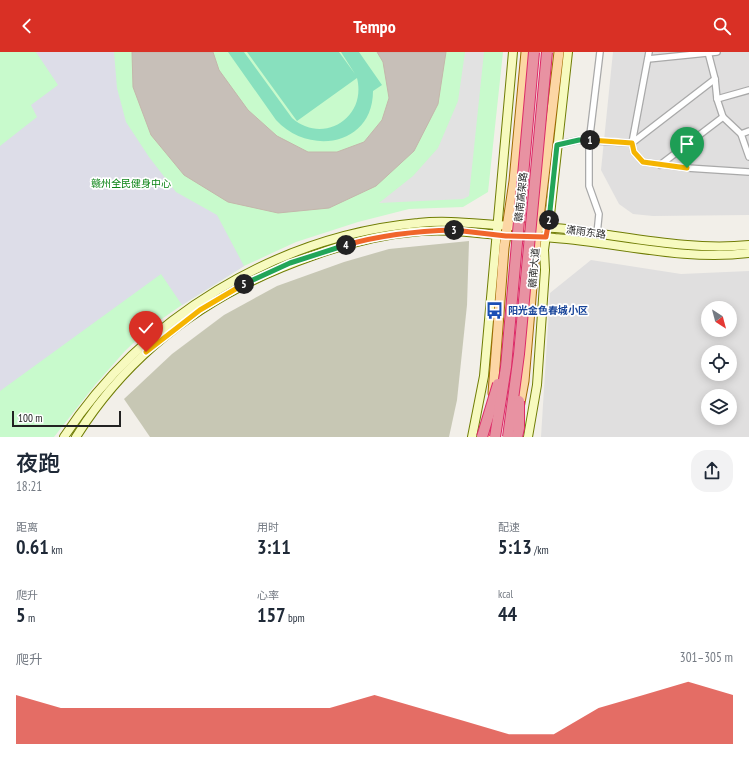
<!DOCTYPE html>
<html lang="zh">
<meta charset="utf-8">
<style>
body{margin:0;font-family:"PT Sans Narrow","Noto Sans SC",sans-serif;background:#f2f2f3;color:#1f2937;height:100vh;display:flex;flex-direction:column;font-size:15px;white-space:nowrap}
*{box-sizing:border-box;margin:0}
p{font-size:13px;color:#747a83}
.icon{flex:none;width:22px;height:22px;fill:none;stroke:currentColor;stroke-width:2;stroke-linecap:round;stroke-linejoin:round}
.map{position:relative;height:385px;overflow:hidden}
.panel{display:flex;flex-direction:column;background:#fff;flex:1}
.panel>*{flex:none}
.needle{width:26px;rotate:144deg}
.fabs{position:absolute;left:701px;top:249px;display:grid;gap:8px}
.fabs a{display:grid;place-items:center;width:36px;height:36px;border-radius:50%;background:#fff;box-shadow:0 2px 10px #0003;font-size:20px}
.scale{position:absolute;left:12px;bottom:10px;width:109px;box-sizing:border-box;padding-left:4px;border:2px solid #222;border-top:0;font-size:11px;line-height:14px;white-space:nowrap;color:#222;-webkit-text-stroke:3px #fff;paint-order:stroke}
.pin{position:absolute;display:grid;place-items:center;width:34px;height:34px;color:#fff;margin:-41px -17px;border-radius:50% 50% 50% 0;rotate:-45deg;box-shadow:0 0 4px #0007}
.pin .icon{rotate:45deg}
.km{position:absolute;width:20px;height:20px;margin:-10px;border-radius:50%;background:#222;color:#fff;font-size:11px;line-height:20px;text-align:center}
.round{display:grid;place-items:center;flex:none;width:42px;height:42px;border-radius:16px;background:#f2f2f3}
.summary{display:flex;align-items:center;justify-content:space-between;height:68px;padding:0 16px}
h1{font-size:22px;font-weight:600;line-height:30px}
.figures{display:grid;grid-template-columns:repeat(3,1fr);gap:6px;height:68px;padding:4px 16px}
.figures div{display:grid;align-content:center}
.figures b{font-size:20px;font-weight:600}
.figures small{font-size:11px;font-weight:400}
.figures p{font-size:11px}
.chart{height:112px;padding:8px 16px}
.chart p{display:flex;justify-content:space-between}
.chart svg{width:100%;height:72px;margin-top:4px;fill:#d93025;opacity:.7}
header{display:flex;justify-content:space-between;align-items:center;height:52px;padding:0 16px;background:#d93025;color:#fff;font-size:18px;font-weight:600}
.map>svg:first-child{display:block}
.residential{fill:#e0dfdf;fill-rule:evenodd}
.construction{fill:#c7c7b4}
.park{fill:#c8facc}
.pitch{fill:#88e0be}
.parking{fill:#e2e2e2}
.plaza{fill:#dddde8}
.building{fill:#c7bfb8;stroke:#c4b6ab}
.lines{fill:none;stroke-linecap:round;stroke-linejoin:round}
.street-casing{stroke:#a9a9a9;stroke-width:8}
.secondary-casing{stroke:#707d05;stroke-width:10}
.primary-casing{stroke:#a06b00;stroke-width:11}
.street{stroke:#fff;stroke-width:5.5}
.secondary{stroke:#f7fabf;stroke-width:8}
.primary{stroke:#fcd6a4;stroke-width:9}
.highway-bridge-casing{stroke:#dc2a67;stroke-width:12;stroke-linecap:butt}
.highway-bridge{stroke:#e892a2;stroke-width:10}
.split-1-casing{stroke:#fff;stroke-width:8}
.split-2-casing{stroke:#fff;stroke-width:8}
.split-3-casing{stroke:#fff;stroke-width:8}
.split-4-casing{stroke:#fff;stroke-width:8}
.split-5-casing{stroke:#fff;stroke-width:8}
.split-6-casing{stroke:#fff;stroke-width:8}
.split-1{stroke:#f5b400;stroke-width:5}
.split-2{stroke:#22a559;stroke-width:5}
.split-3{stroke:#f0652b;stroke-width:5}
.split-4{stroke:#f0652b;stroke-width:5}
.split-5{stroke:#22a559;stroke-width:5}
.split-6{stroke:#f5b400;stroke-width:5}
.labels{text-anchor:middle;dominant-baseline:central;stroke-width:3.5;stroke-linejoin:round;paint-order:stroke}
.park-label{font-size:10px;fill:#0c8416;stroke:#fff}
.street-label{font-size:10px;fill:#222;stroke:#fff}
.transit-label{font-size:10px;font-weight:bold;fill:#164399;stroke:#fff;text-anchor:start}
</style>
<header><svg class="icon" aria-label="back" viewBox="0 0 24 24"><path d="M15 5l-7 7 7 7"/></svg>Tempo<svg class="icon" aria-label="search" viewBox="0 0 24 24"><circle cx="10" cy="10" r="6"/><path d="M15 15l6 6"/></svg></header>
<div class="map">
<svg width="749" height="385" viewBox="0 0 749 385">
<rect width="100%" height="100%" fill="#f2efe9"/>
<g class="residential">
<polygon points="613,0 749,0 749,163 653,164 633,162 619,152 601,118"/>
<path d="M591,208l90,14 68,-3v166h-208l9,-144zM708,256h22v22h-22zM708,300h22v22h-22zM708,344h22v22h-22z"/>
</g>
<polygon class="construction" points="469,189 467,253 457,348 449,385 150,385 124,347 172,302 224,263 277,234 344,210 389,197"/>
<polygon class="park" points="0,0 503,0 488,140 463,155 409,157 358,170 296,190 244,214 182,253 150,275 125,299 95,333 54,385 0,385"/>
<path class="pitch" d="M228,0h16l48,66c31,27 75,0 65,-40l-60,43 -50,-69h92l16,22 -14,-22h18l23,33 -9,6c0,55 -64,65 -97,29z"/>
<polygon class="parking" points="465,0 484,0 469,144 463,147 379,151 413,124 438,96 458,49"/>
<polygon class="plaza" points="36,0 114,0 117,36 126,70 149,105 176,140 217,163 244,214 182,253 161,222 0,339 0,94 37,65 31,53 58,33"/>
<polygon class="building" points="132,0 213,0 219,18 248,58 277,84 308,100 337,100 364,90 382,68 389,46 383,10 377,0 446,0 438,52 414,99 376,134 329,156 278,161 228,150 184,123 151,83 133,35"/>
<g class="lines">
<defs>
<g id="street">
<polyline points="649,0 632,91 634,100 643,110 687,116 749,120"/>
<polyline points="708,0 715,27 717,47 723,65 741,82 749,105"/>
<polyline points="648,7 717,0"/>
<polyline points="717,47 749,38"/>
<polyline points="741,82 749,79"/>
<polyline points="557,93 579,88 632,91 715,27"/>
<polyline points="660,113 723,65"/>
<polyline points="597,182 599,162 589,134 589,91 600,0"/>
</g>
<g id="secondary">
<path d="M64,385c78,-119 213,-201 354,-214 26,-3 51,0 77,2 20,1 40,2 60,3 16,1 31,4 46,6 49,7 99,16 148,11"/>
<path d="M76,385c55,-88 138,-147 236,-181 35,-13 72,-22 109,-25 29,-2 57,2 86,5 16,1 32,0 48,2 64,5 129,23 194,15"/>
<polyline points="472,385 484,324 513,0"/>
<polyline points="528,385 537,333 545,218 544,198 547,176 550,163 568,0"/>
</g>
<g id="primary">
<polyline points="493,341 504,196 514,129 526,0"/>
<polyline points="519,356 524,329 535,199 559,0"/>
<polyline points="488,385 490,367"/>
</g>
</defs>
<use href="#street" class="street-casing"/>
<use href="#secondary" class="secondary-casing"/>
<use href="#primary" class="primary-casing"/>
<use href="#street" class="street"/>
<use href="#secondary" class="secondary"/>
<use href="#primary" class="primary"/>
<defs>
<g id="highway-bridge">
<polyline points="482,385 498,332"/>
<polyline points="495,385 506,315 534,0"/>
<polyline points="508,385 519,302 547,0"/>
<polyline points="517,385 519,376 519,349"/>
</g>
</defs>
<use href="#highway-bridge" class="highway-bridge-casing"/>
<use href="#highway-bridge" class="highway-bridge"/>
</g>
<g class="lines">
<defs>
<polyline id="split-1" points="590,88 632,91 634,100 643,110 687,116"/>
<polyline id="split-2" points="549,168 557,93 579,88 590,88"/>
<polyline id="split-3" points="454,178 506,184 546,185 549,168"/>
<path id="split-4" d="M346,193c35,-10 71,-14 108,-15"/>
<polyline id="split-5" points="244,232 290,211 346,193"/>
<polyline id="split-6" points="146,300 200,258 244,232"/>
</defs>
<use href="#split-1" class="split-1-casing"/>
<use href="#split-2" class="split-2-casing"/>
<use href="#split-3" class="split-3-casing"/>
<use href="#split-4" class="split-4-casing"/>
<use href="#split-5" class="split-5-casing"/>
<use href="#split-6" class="split-6-casing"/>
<use href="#split-1" class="split-1"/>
<use href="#split-2" class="split-2"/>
<use href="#split-3" class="split-3"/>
<use href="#split-4" class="split-4"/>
<use href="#split-5" class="split-5"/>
<use href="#split-6" class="split-6"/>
</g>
<defs>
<symbol id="bus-bare" viewBox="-9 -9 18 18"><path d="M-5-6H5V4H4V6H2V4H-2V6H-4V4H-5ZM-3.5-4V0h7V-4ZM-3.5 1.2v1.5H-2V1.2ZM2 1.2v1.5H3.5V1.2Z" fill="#1a4fb4" stroke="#fff" stroke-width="2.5" paint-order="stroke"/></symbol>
</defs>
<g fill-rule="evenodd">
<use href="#bus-bare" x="482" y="246" width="25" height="25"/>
</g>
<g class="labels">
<g class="park-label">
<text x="131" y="131">赣州全民健身中心</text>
</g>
<g class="street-label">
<text transform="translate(521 145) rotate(-84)">赣南高架路</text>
<text transform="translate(586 180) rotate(8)">潇雨东路</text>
<text transform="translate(534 216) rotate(-85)">赣南大道</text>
</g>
<g class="transit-label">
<text x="508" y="258">阳光金色春城小区</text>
</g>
</g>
</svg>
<div class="fabs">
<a><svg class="needle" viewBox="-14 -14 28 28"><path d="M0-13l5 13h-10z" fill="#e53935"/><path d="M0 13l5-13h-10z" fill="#747a83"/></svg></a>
<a><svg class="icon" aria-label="locate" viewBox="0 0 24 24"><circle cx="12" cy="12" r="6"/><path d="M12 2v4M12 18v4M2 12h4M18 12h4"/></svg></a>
<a><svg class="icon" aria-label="layers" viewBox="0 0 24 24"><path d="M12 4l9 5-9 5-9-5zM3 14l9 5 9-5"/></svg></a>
</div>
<div class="scale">100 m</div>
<div class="pin" style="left:687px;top:116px;background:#1e9e55"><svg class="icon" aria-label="arrive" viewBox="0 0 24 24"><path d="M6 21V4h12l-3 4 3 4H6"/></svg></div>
<div class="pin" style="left:146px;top:300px;background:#d93025"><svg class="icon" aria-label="check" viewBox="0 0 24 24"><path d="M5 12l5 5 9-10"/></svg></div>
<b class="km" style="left:590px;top:88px">1</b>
<b class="km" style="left:549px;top:168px">2</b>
<b class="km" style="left:454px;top:178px">3</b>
<b class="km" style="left:346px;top:193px">4</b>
<b class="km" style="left:244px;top:232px">5</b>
</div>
<section class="panel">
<div class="summary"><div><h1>夜跑</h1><p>18:21</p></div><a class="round"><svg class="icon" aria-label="share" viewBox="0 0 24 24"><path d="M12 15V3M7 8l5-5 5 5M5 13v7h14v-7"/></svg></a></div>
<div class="figures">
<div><p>距离</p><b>0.61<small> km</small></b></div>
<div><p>用时</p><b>3:11</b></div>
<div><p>配速</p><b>5:13<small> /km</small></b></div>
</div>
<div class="figures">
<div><p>爬升</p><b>5<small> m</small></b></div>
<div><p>心率</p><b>157<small> bpm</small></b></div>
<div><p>kcal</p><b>44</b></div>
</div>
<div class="chart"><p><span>爬升</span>301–305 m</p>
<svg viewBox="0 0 160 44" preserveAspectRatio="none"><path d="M0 44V14L10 22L20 22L30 22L40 22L50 22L60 22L70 22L80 14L90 22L100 30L110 38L120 38L130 22L140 14L150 6L160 14V44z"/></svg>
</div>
</section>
